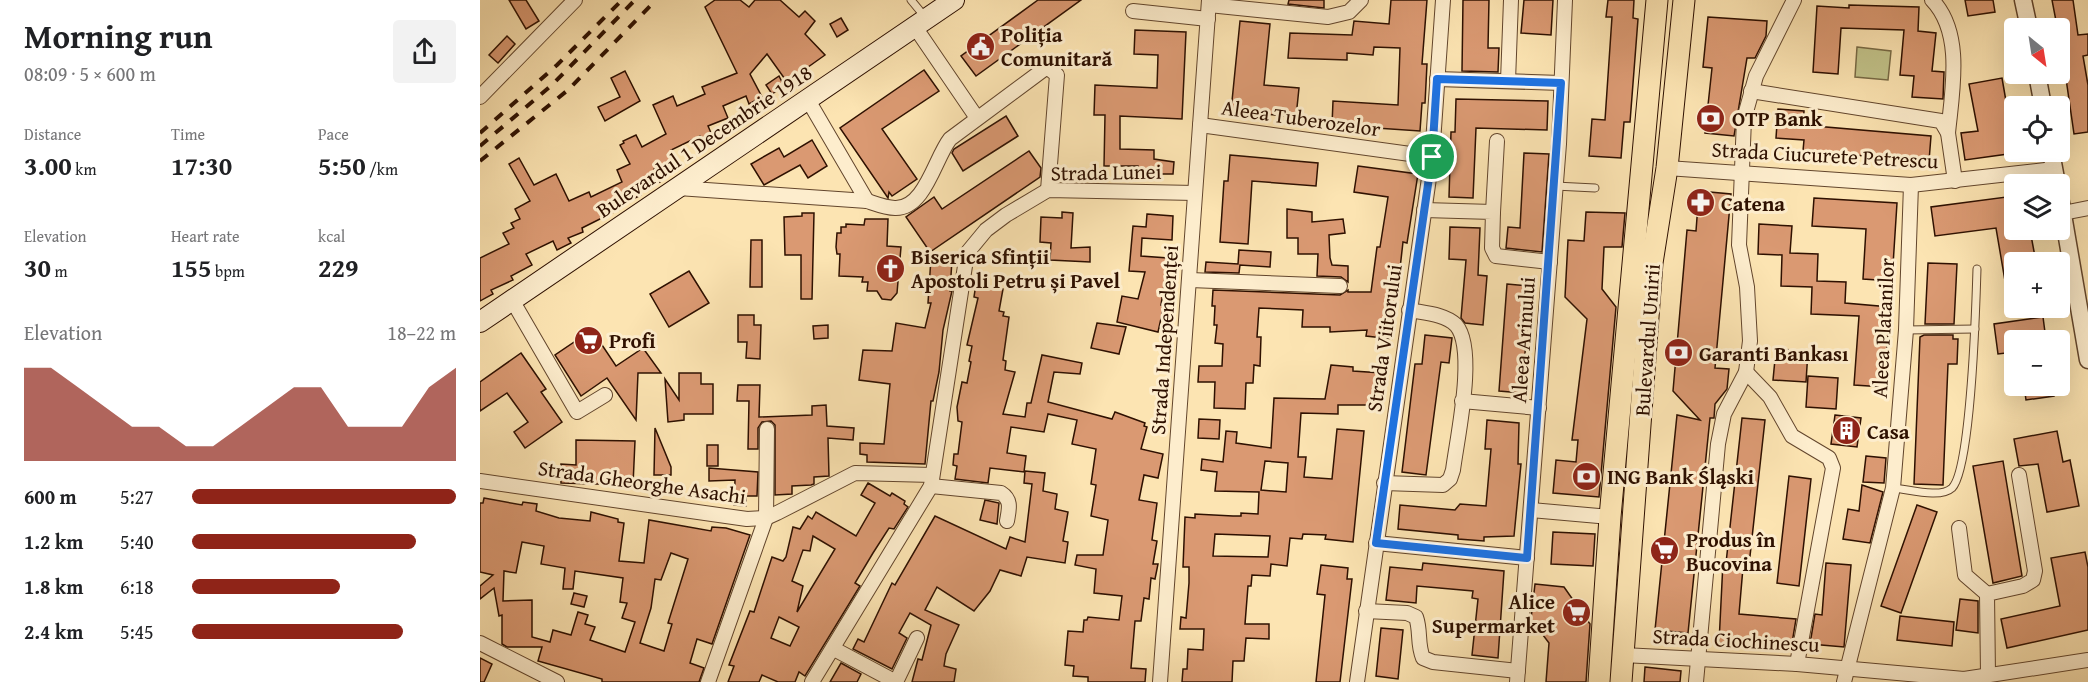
<!DOCTYPE html>
<meta charset="utf-8">
<style>
body{margin:0;font-family:"Gentium Book Plus",serif;background:#f2f2f2;color:#202124;height:100vh;display:flex;flex-direction:column;font-size:22px;white-space:nowrap}
*{box-sizing:border-box;margin:0}
p{font-size:20px;color:#757577}
.icon{flex:none;width:33px;height:33px;fill:none;stroke:currentColor;stroke-width:2;stroke-linecap:round;stroke-linejoin:round}
.map{position:relative;flex:1;overflow:hidden}
.side{display:flex;flex-direction:column;background:#fff;width:480px}
.side>*{flex:none}
.needle{width:39px;rotate:150deg}
.fabs{position:absolute;left:1524px;top:18px;display:grid;gap:12px}
.fabs a{display:grid;place-items:center;width:66px;height:66px;border-radius:6px;background:#fff;box-shadow:0 6px 24px #0002;font-size:30px}
.pin{position:absolute;display:grid;place-items:center;width:51px;height:51px;color:#fff;margin:-26px;border:3px solid #fff;border-radius:50%;box-shadow:0 2px 6px #0007}
.round{display:grid;place-items:center;flex:none;width:63px;height:63px;border-radius:6px;background:#f2f2f2}
.summary{display:flex;align-items:center;justify-content:space-between;height:102px;padding:0 24px}
h1{font-size:33px;font-weight:700;line-height:45px}
.metrics{display:grid;grid-template-columns:repeat(3,1fr);gap:9px;height:102px;padding:6px 24px}
.metrics div{display:grid;align-content:center}
.metrics b{font-size:26px;font-weight:700}
.metrics small{font-size:16px;font-weight:400}
.metrics p{font-size:16px}
.chart{height:168px;padding:12px 24px}
.chart p{display:flex;justify-content:space-between}
.chart svg{width:100%;height:108px;margin-top:6px;fill:#8f2418;opacity:.7}
ul{padding:0 24px;list-style:none;font-size:20px}
li{display:grid;grid-template-columns:96px 72px 1fr;align-items:center;height:45px}
li i{height:15px;border-radius:8px;background:#8f2418}
main{display:flex;flex:1;min-height:0}
.map>svg:first-child{display:block}
.green{fill:#c2c38a;stroke:#786a45;stroke-width:1.5}
.building{fill:#da9972;stroke:#2e1000;stroke-width:1.5;fill-rule:evenodd}
.lines{fill:none;stroke-linecap:round;stroke-linejoin:round}
.service-casing{stroke:#62452c;stroke-width:9}
.minor-casing{stroke:#62452c;stroke-width:16}
.tertiary-casing{stroke:#62452c;stroke-width:19}
.secondary-casing{stroke:#2e1000;stroke-width:22}
.primary-casing{stroke:#2e1000;stroke-width:23}
.service{stroke:#fdedcd;stroke-width:7}
.minor{stroke:#fdedcd;stroke-width:14}
.tertiary{stroke:#fdedcd;stroke-width:16}
.secondary{stroke:#fdedcd;stroke-width:20}
.primary{stroke:#fce4b2;stroke-width:21}
.rail{stroke:#2e1000;stroke-width:4;stroke-dasharray:10 10;stroke-linecap:butt}
.route-casing{stroke:#fff;stroke-width:12}
.route{stroke:#1a73e8;stroke-width:8}
.labels{text-anchor:middle;dominant-baseline:central;stroke-width:6;stroke-linejoin:round;paint-order:stroke}
.poi-label{font-size:21px;font-weight:bold;fill:#2e1000;stroke:#fdedcd;text-anchor:start}
.street-label{font-size:21px;fill:#2e1000;stroke:#fdedcd}
</style>
<main>
<section class="side">
<div class="summary"><div><h1>Morning run</h1><p>08:09 · 5 × 600 m</p></div><a class="round"><svg class="icon" aria-label="share" viewBox="0 0 24 24"><path d="M12 15V3M7 8l5-5 5 5M5 13v7h14v-7"/></svg></a></div>
<div class="metrics">
<div><p>Distance</p><b>3.00<small> km</small></b></div>
<div><p>Time</p><b>17:30</b></div>
<div><p>Pace</p><b>5:50<small> /km</small></b></div>
</div>
<div class="metrics">
<div><p>Elevation</p><b>30<small> m</small></b></div>
<div><p>Heart rate</p><b>155<small> bpm</small></b></div>
<div><p>kcal</p><b>229</b></div>
</div>
<div class="chart"><p><span>Elevation</span>18–22 m</p>
<svg viewBox="0 0 160 44" preserveAspectRatio="none"><path d="M0 44V6L10 6L20 14L30 22L40 30L50 30L60 38L70 38L80 30L90 22L100 14L110 14L120 30L130 30L140 30L150 14L160 6V44z"/></svg>
</div>
<ul>
<li><b>600 m</b>5:27<i style="width:100%"></i></li>
<li><b>1.2 km</b>5:40<i style="width:85%"></i></li>
<li><b>1.8 km</b>6:18<i style="width:56%"></i></li>
<li><b>2.4 km</b>5:45<i style="width:80%"></i></li>
</ul>
</section>
<div class="map">
<svg width="1608" height="682" viewBox="0 0 1608 682">
<rect width="100%" height="100%" fill="#fce4b2"/>
<filter id="stains"><feTurbulence type="fractalNoise" baseFrequency=".00333" numOctaves="4"/><feColorMatrix values="0 0 0 0 .2 0 0 0 0 .09 0 0 0 0 .02 0 0 0 .5 -.17"/></filter>
<radialGradient id="worn" r=".72"><stop offset=".6" stop-color="#630" stop-opacity="0"/><stop offset="1" stop-color="#630" stop-opacity=".3"/></radialGradient>
<polygon class="green" points="1377,47 1411,51 1408,80 1375,77"/>
<g class="building">
<polygon points="29,0 46,0 59,21 46,29"/>
<polygon points="235,0 260,0 269,7 275,0 300,0 319,17 325,11 335,21 325,34 345,55 307,82 287,54 270,74 282,97 269,104 266,96 243,106 248,118 228,126 235,142 225,146 220,136 191,150 195,159 174,169 180,182 160,192 161,195 138,206 140,209 102,228 103,232 88,238 91,243 77,250 73,241 46,254 52,265 31,276 33,280 11,290 13,294 0,301 0,258 29,244 23,233 34,228 31,223 40,219 35,209 50,201 29,164 39,158 54,185 76,174 89,201 109,192 111,197 142,182 137,170 150,164 140,145 144,143 143,141 156,135 162,147 186,134 173,105 193,96 197,106 225,94 222,87 257,73 225,7"/>
<polygon points="558,0 601,0 496,76 481,56"/>
<polygon points="809,0 844,0 844,8 808,4"/>
<polygon points="911,0 947,0 942,64 947,64 945,103 942,103 940,131 852,125 853,101 918,105 920,48 894,47 893,55 867,53 867,60 808,58 810,33 872,35 874,21 909,24"/>
<polygon points="983,0 1009,0 1008,48 1019,48 1018,72 982,71"/>
<polygon points="1044,0 1073,0 1071,35 1041,33"/>
<polygon points="1128,0 1154,0 1153,18 1158,19 1150,122 1144,122 1141,158 1109,156 1112,119 1125,120 1132,17 1126,17"/>
<polygon points="1485,0 1513,0 1515,12 1488,16"/>
<polygon points="1572,0 1593,0 1598,35 1608,34 1608,55 1603,56 1608,85 1608,132 1594,134 1583,58 1580,58 1580,21 1576,21"/>
<polygon points="1369,5 1439,7 1438,31 1456,33 1452,71 1464,72 1463,99 1432,97 1434,76 1420,75 1424,30 1361,28 1358,74 1333,72 1337,6 1369,8"/>
<polygon points="1228,17 1287,21 1286,36 1275,58 1267,58 1254,136 1225,133 1232,68 1223,67"/>
<polygon points="361,18 368,30 357,37 350,24"/>
<polygon points="760,21 790,24 784,85 819,88 816,117 751,111"/>
<polygon points="655,30 706,32 702,119 640,116 640,149 674,150 674,159 694,162 693,174 658,174 658,166 624,166 625,115 614,115 615,85 677,88 678,55 654,54"/>
<polygon points="27,36 35,44 18,63 9,55"/>
<polygon points="444,70 459,91 402,129 437,179 412,196 409,192 408,198 360,128"/>
<polygon points="145,71 160,101 125,121 118,107 140,97 131,78"/>
<polygon points="299,76 304,86 292,94 286,85"/>
<polygon points="1522,78 1535,153 1485,160 1481,133 1498,131 1489,84"/>
<polygon points="976,99 1068,101 1067,130 996,128 993,198 969,197 971,132 975,132"/>
<polygon points="1298,109 1324,111 1323,125 1451,136 1449,161 1323,151 1324,140 1296,138"/>
<polygon points="526,116 538,136 483,171 472,153 474,149"/>
<polygon points="332,140 347,166 328,178 320,165 284,185 271,164 299,148 304,157"/>
<polygon points="549,151 561,168 560,177 450,252 426,217 454,197 462,209"/>
<polygon points="1044,153 1069,154 1062,252 1026,248 1028,227 1040,228"/>
<polygon points="750,155 838,163 836,186 772,181 768,244 740,242 744,181 748,181"/>
<polygon points="878,166 938,174 927,243 923,242 912,339 886,336 887,330 850,332 850,327 822,327 823,310 779,308 777,337 781,337 780,366 774,365 773,383 766,383 765,409 734,408 735,382 718,382 719,366 742,366 743,344 735,343 737,325 734,325 735,306 732,306 733,290 860,295 868,290 868,292 891,292 897,247 900,247 908,197 874,192"/>
<polygon points="1219,191 1251,194 1235,368 1249,369 1247,389 1235,404 1234,418 1230,418 1208,633 1175,630 1197,415 1220,420 1193,391 1207,230 1216,231"/>
<polygon points="1534,196 1534,230 1550,230 1556,262 1534,262 1534,280 1525,281 1516,228 1455,236 1451,207"/>
<polygon points="1334,198 1417,203 1412,281 1383,279 1386,229 1332,226"/>
<polygon points="807,209 832,212 832,222 863,219 865,233 849,235 850,258 852,265 868,266 868,282 861,277 837,276 838,254 818,254 818,238 807,238"/>
<polygon points="582,212 593,213 591,248 610,247 610,262 570,260 571,243 560,242 561,217 582,218"/>
<polygon points="1106,212 1145,213 1142,247 1124,247 1122,289 1136,307 1119,497 1073,493 1076,460 1096,462 1098,440 1092,440 1107,319 1085,297 1088,240 1104,241"/>
<polygon points="322,213 334,213 332,299 321,299 321,255 305,255 304,217 322,216"/>
<polygon points="667,214 693,216 692,240 662,238 661,256 688,258 681,305 684,305 678,332 637,322 642,296 658,299 665,272 649,271 653,226 666,227"/>
<polygon points="385,219 408,219 407,246 421,247 417,293 411,300 402,299 397,291 387,291 388,282 382,282 383,277 359,276 360,254 357,254 356,247 357,233 361,233 361,227 366,227 366,224 384,225"/>
<polygon points="1279,224 1312,226 1310,253 1338,254 1337,281 1366,282 1365,303 1410,307 1404,387 1374,385 1379,316 1331,314 1332,287 1301,286 1302,255 1278,254"/>
<polygon points="970,227 1000,228 998,275 1007,276 1003,325 985,323 981,318 986,260 969,259"/>
<polygon points="271,240 282,240 282,287 270,287"/>
<polygon points="759,250 791,252 790,267 760,265 759,273 725,272 726,262 758,264"/>
<polygon points="451,258 472,260 470,291 472,291 463,330 459,372 453,401 451,401 445,464 387,462 387,455 380,454 380,443 404,444 410,384 379,380 383,350 412,351 416,323 445,328 451,303 448,303"/>
<polygon points="1448,263 1477,264 1474,324 1445,324"/>
<polygon points="209,271 229,303 189,327 170,294"/>
<polygon points="496,284 523,289 519,311 524,312 523,316 529,317 523,360 526,361 525,370 535,372 523,414 545,417 547,403 551,403 562,355 602,363 600,374 574,372 568,402 632,419 635,412 665,423 664,426 667,427 661,449 683,454 678,478 664,475 659,500 677,503 672,540 677,541 673,564 678,564 675,579 671,578 669,599 664,598 661,621 655,621 651,668 666,669 665,682 608,682 608,677 593,676 594,666 585,665 588,631 603,632 604,620 607,620 608,617 639,620 642,596 614,593 616,569 595,565 597,555 623,555 628,520 611,516 616,485 611,484 616,449 592,444 597,420 568,414 564,432 531,427 527,453 546,456 544,472 510,468 508,483 475,479 477,466 473,465 474,454 478,454 482,422 478,421 477,407 482,382 487,383 491,362 489,361 492,346 487,345 498,298 494,297"/>
<polygon points="1027,284 1050,286 1042,393 1019,391"/>
<polygon points="258,315 274,315 274,325 281,325 280,359 266,358 267,342 258,342"/>
<polygon points="1563,317 1566,340 1534,340 1534,352 1518,354 1514,324"/>
<polygon points="617,323 646,327 639,354 611,348"/>
<polygon points="348,325 348,338 334,339 333,326"/>
<polygon points="112,330 136,366 163,348 181,373 158,373 156,420 127,378 101,396 75,355"/>
<polygon points="945,335 972,338 969,363 961,362 946,475 922,472 935,364 942,364"/>
<polygon points="1444,335 1473,335 1473,339 1478,339 1477,364 1468,364 1463,485 1434,484 1440,337"/>
<polygon points="1296,349 1328,351 1326,382 1293,380"/>
<polygon points="41,353 66,389 61,392 82,422 45,448 34,432 48,422 27,393 0,411 0,382"/>
<path d="M851,365l22,2v4l29,2 -1,13h-4l-1,19h-38v9l-37,-1 -3,44h8l-2,20 28,2 5,-50 27,2 -11,111 -28,-3 1,-4 -23,-1 -1,5 -12,-1 -3,28 -16,-2 -1,12 -18,-1 -1,11h-3l-3,38h24v15l-23,-1 -2,23h-11l-1,21h-50l1,-13h4l1,-20 15,1 1,-21h-24l1,-12 5,1 3,-35v-16h-6l2,-50 10,1v-4l38,2h8v-3l17,1 1,-22 -44,-1 2,-19 -16,-2 1,-11 21,3 3,-31 11,1 -1,11 35,5 3,-50 51,1zM785,461l23,2 -2,29 -25,-2zM735,534l55,2 -2,21 -55,-1z"/>
<polygon points="199,373 221,373 221,384 233,384 233,414 204,414 204,420 188,422 185,379 199,400"/>
<polygon points="1328,376 1358,378 1356,409 1326,407"/>
<polygon points="258,385 280,385 279,417 332,415 332,406 346,405 347,426 374,428 373,440 348,438 349,476 334,477 334,484 331,485 312,486 312,494 295,495 295,425 291,421 282,422 278,428 278,449 268,449 269,401 257,401"/>
<polygon points="1544,386 1573,386 1574,396 1546,400"/>
<polygon points="1355,415 1381,418 1377,447 1351,444"/>
<polygon points="1262,418 1285,420 1270,556 1264,556 1259,614 1316,619 1311,649 1239,643 1243,562 1246,563"/>
<polygon points="719,419 740,420 739,439 718,438"/>
<polygon points="1007,420 1039,423 1038,464 1041,464 1034,536 1004,537 1004,541 978,539 978,535 918,529 920,505 975,510 980,504 1006,506 1011,449 1005,449"/>
<polygon points="175,428 191,467 191,475 174,475"/>
<polygon points="1577,431 1583,462 1590,460 1599,506 1567,512 1558,464 1539,466 1534,439"/>
<polygon points="96,440 155,441 153,485 81,483 81,464 96,465"/>
<rect x="227" y="445" width="11" height="21"/>
<polygon points="1386,456 1406,458 1404,483 1383,482"/>
<polygon points="1523,461 1542,576 1513,583 1493,466"/>
<polygon points="229,468 278,472 277,496 266,496 266,506 254,505 255,480 229,481"/>
<polygon points="545,471 565,473 563,491 577,494 575,509 588,512 583,541 588,542 585,563 547,557 541,576 520,570 510,591 494,611 457,587 445,610 479,625 466,654 464,666 476,669 474,682 432,682 438,659 442,660 451,625 430,613 419,633 427,638 412,669 373,649 378,639 384,642 412,583 415,585 455,516 526,549 530,537 545,542 552,484 544,483"/>
<polygon points="1309,476 1331,479 1319,586 1297,583"/>
<path d="M388,483l22,13 2,-3 13,8 -1,3 4,3 -14,22 -5,-1 -16,25 -18,30 5,3 -55,90 -6,-4 -4,10h-17l-16,-7 -3,7h-31l6,-16 -5,-1 21,-54 4,1 18,-55 11,4 3,-4 7,-30 7,2 8,-13 4,3 4,-7 40,24 19,-33 -14,-8zM333,536l22,13 -38,63 6,-26 -11,-5 11,-31 7,1zM299,617l20,10 -9,19 -19,-8z"/>
<polygon points="1382,485 1403,492 1390,543 1363,539 1368,509 1379,511"/>
<path d="M4,498l38,7 1,-3 14,2 -1,7 23,7 31,3 1,-9 27,7v3l6,1 -5,38 25,2 5,-43 62,11 1,-4 14,1 24,7 -38,109 -15,-5 -7,24 14,5 -5,14h-97v-3l-64,-18 4,-14h-35l-5,-3v-29l-3,1 -5,-28 -14,11v-13l13,-11 -13,-3v-69h3zM42,542l22,4 -3,18 24,4 -2,21h10l2,-18 48,7 -3,24 7,1 -5,15 13,4 -10,30 -35,-12 5,-13 -10,-3 3,-9 -10,-3 -7,23 -18,-5 -3,12 -18,-5v-37l-29,1 1,-30 12,2zM191,553l17,6 -20,64 4,1 -8,27 -24,-8 11,-35 4,-29 6,1z"/>
<polygon points="505,500 519,503 517,524 500,520"/>
<polygon points="1437,505 1457,512 1421,613 1401,606"/>
<polygon points="1073,532 1115,534 1113,566 1071,564"/>
<polygon points="1605,552 1608,567 1608,630 1527,648 1521,619 1580,606 1571,558"/>
<polygon points="943,563 1024,571 1018,658 992,655 998,599 992,598 993,591 937,586 936,603 906,600 910,567 942,570"/>
<polygon points="1346,563 1371,565 1364,647 1330,644 1335,614 1342,615"/>
<polygon points="841,565 868,568 867,579 872,579 860,682 836,682 845,595 837,594"/>
<polygon points="1055,584 1084,587 1110,624 1106,682 1066,682 1069,643 1051,619"/>
<polygon points="94,593 107,596 104,607 91,604"/>
<polygon points="1480,599 1498,601 1498,633 1476,630"/>
<polygon points="1420,616 1474,622 1472,646 1417,640"/>
<polygon points="901,628 923,630 918,679 896,676"/>
<polygon points="0,658 12,664 4,682 0,682"/>
<polygon points="361,663 381,674 377,682 350,682"/>
<polygon points="1165,667 1201,671 1200,682 1164,682"/>
</g>
<g class="lines">
<defs>
<g id="service">
<polyline points="431,0 445,17"/>
<polyline points="1075,186 1115,188"/>
<polyline points="1426,330 1495,329"/>
<path d="M1413,488c15,1 47,11 59,0 19,-19 24,-185 25,-219"/>
</g>
<g id="minor">
<path d="M1452,0c32,33 20,92 16,133"/>
<polyline points="729,5 848,17 869,12 881,0"/>
<polyline points="653,11 728,19"/>
<polyline points="435,27 497,118"/>
<polyline points="957,79 1081,83"/>
<polyline points="1028,81 1031,0"/>
<polyline points="1271,91 1461,121 1468,133 1475,181"/>
<polyline points="0,97 95,0"/>
<polyline points="328,100 387,201"/>
<polyline points="720,125 952,157"/>
<polyline points="1187,168 1431,185 1574,169"/>
<path d="M198,188l189,13c9,3 19,7 28,7 30,1 40,-50 55,-69l97,-72 10,8 -9,115"/>
<polyline points="944,210 1013,212 1012,248 1016,256 1070,262"/>
<polyline points="1013,212 1017,141"/>
<polyline points="1583,213 1608,208"/>
<polyline points="710,280 860,286"/>
<polyline points="32,300 97,412 125,395"/>
<polyline points="1266,372 1290,397 1312,436 1349,458 1353,468 1317,664"/>
<polyline points="982,401 1059,408"/>
<polyline points="0,481 267,519 286,518 297,513 375,473 452,475"/>
<path d="M904,483l59,2 7,-6 3,-9c4,-32 24,-121 3,-145 -11,-11 -32,-12 -47,-15"/>
<path d="M451,486l70,7c11,7 8,16 6,28"/>
<polyline points="1051,510 1130,517"/>
<polyline points="1479,528 1485,575 1507,594"/>
<polyline points="896,543 1047,558"/>
<path d="M886,611l41,2 9,4c5,14 1,27 7,41l10,4 85,9"/>
<polyline points="0,643 77,682"/>
<polyline points="354,649 416,682 437,638"/>
<polyline points="1143,655 1317,664 1484,679 1608,660"/>
<polyline points="1508,675 1507,594 1543,586 1553,580 1555,571 1539,475"/>
<polyline points="228,682 286,518 287,429"/>
<polyline points="332,682 451,486 487,253 506,230 526,215 568,190 715,193"/>
<polyline points="680,682 729,0"/>
<polyline points="877,682 952,157 963,0"/>
<polyline points="1037,682 1079,144 1085,0"/>
<polyline points="1216,682 1238,444 1244,414 1266,372 1270,341 1267,287 1259,245 1264,119 1276,76 1314,0"/>
<polyline points="1364,682 1413,488 1426,330 1431,185"/>
</g>
<g id="tertiary">
<polyline points="1543,0 1549,28"/>
<polyline points="1557,74 1563,106"/>
<polyline points="1571,152 1577,184"/>
<polyline points="1580,197 1608,360"/>
</g>
<polyline id="secondary" points="0,322 474,0"/>
<g id="primary">
<polyline points="1119,682 1130,517 1177,0"/>
<polyline points="1141,682 1172,263 1187,168 1204,0"/>
</g>
</defs>
<use href="#service" class="service-casing"/>
<use href="#minor" class="minor-casing"/>
<use href="#tertiary" class="tertiary-casing"/>
<use href="#secondary" class="secondary-casing"/>
<use href="#primary" class="primary-casing"/>
<use href="#service" class="service"/>
<use href="#minor" class="minor"/>
<use href="#tertiary" class="tertiary"/>
<use href="#secondary" class="secondary"/>
<use href="#primary" class="primary"/>
<g class="rail">
<polyline points="0,133 77,65 142,0"/>
<polyline points="0,146 72,85 155,0"/>
<polyline points="0,161 88,90 176,0"/>
</g>
</g>
<g class="lines">
<defs>
<polygon id="route" points="957,79 1081,83 1047,558 896,543 952,157"/>
</defs>
<use href="#route" class="route-casing"/>
<use href="#route" class="route"/>
</g>
<defs>
<symbol id="civic-disc" viewBox="-11 -11 22 22"><circle r="9.5" fill="#8f2418" stroke="#fdedcd"/><path d="M-.6-6.5H3V-4.5H.6V-3L4-1V1h2V6H-6V1h2V-1L-.6-3ZM-1.2 2.5V6h2.4V2.5Z" fill="#fff"/></symbol>
<symbol id="bank-disc" viewBox="-11 -11 22 22"><circle r="9.5" fill="#8f2418" stroke="#fdedcd"/><path d="M-6-4H6V4H-6ZM0-2.3a2.3 2.3 0 1 0 0 4.6a2.3 2.3 0 1 0 0-4.6Z" fill="#fff"/></symbol>
<symbol id="pharmacy-disc" viewBox="-11 -11 22 22"><circle r="9.5" fill="#8f2418" stroke="#fdedcd"/><path d="M-2-6h4v4h4v4h-4v4h-4v-4h-4v-4h4Z" fill="#fff"/></symbol>
<symbol id="church-disc" viewBox="-11 -11 22 22"><circle r="9.5" fill="#8f2418" stroke="#fdedcd"/><path d="M-1.2-6h2.4v3.5h3.3v2.4h-3.3V6h-2.4V-.1h-3.3v-2.4h3.3Z" fill="#fff"/></symbol>
<symbol id="supermarket-disc" viewBox="-11 -11 22 22"><circle r="9.5" fill="#8f2418" stroke="#fdedcd"/><path d="M-6-5.5h2.5l.6 2H6L4.5 2H-2.5L-4.4-4H-6ZM-1.5 3.2a1.3 1.3 0 1 0 .1 0ZM3 3.2a1.3 1.3 0 1 0 .1 0Z" fill="#fff"/></symbol>
<symbol id="building-disc" viewBox="-11 -11 22 22"><circle r="9.5" fill="#8f2418" stroke="#fdedcd"/><path d="M-4-6H4V6H1V3H-1V6H-4ZM-2.5-4.3h1.7v1.8h-1.7ZM.8-4.3h1.7v1.8H.8ZM-2.5-1h1.7V.8h-1.7ZM.8-1h1.7V.8H.8Z" fill="#fff"/></symbol>
</defs>
<g fill-rule="evenodd">
<use href="#civic-disc" x="484" y="30" width="33" height="33"/>
<use href="#bank-disc" x="1214" y="102" width="33" height="33"/>
<use href="#pharmacy-disc" x="1204" y="186" width="33" height="33"/>
<use href="#church-disc" x="394" y="252" width="33" height="33"/>
<use href="#supermarket-disc" x="92" y="324" width="33" height="33"/>
<use href="#bank-disc" x="1182" y="336" width="33" height="33"/>
<use href="#building-disc" x="1350" y="414" width="33" height="33"/>
<use href="#bank-disc" x="1090" y="460" width="33" height="33"/>
<use href="#supermarket-disc" x="1168" y="534" width="33" height="33"/>
<use href="#supermarket-disc" x="1080" y="596" width="33" height="33"/>
</g>
<g class="labels">
<g class="poi-label">
<text x="521" y="34">Poliția<tspan x="521" dy="24">Comunitară</tspan></text>
<text x="1252" y="118">OTP Bank</text>
<text x="1241" y="203">Catena</text>
<text x="431" y="256">Biserica Sfinții<tspan x="431" dy="24">Apostoli Petru și Pavel</tspan></text>
<text x="129" y="340">Profi</text>
<text x="1219" y="353">Garanti Bankası</text>
<text x="1387" y="431">Casa</text>
<text x="1127" y="476">ING Bank Śląski</text>
<text x="1206" y="539">Produs în<tspan x="1206" dy="24">Bucovina</tspan></text>
<text x="1075" y="601" text-anchor="end">Alice<tspan x="1075" dy="24">Supermarket</tspan></text>
</g>
<g class="street-label">
<text transform="translate(821 118) rotate(8)">Aleea Tuberozelor</text>
<text transform="translate(224 141) rotate(-34)">Bulevardul 1 Decembrie 1918</text>
<text transform="translate(1345 155) rotate(3)">Strada Ciucurete Petrescu</text>
<text transform="translate(626 172) rotate(-1)">Strada Lunei</text>
<text transform="translate(1403 328) rotate(-87)">Aleea Platanilor</text>
<text transform="translate(904 338) rotate(-82)">Strada Viitorului</text>
<text transform="translate(684 340) rotate(-86)">Strada Independenței</text>
<text transform="translate(1043 340) rotate(-86)">Aleea Arinului</text>
<text transform="translate(1167 340) rotate(-86)">Bulevardul Unirii</text>
<text transform="translate(162 482) rotate(8)">Strada Gheorghe Asachi</text>
<text transform="translate(1256 640) rotate(3)">Strada Ciochinescu</text>
</g>
</g>
<rect width="100%" height="100%" filter="url(#stains)"/>
<rect width="100%" height="100%" fill="url(#worn)"/>
</svg>
<div class="fabs">
<a><svg class="needle" viewBox="-14 -14 28 28"><path d="M0-13l5 13h-10z" fill="#e53935"/><path d="M0 13l5-13h-10z" fill="#757577"/></svg></a>
<a><svg class="icon" aria-label="locate" viewBox="0 0 24 24"><circle cx="12" cy="12" r="6"/><path d="M12 2v4M12 18v4M2 12h4M18 12h4"/></svg></a>
<a><svg class="icon" aria-label="layers" viewBox="0 0 24 24"><path d="M12 4l9 5-9 5-9-5zM3 14l9 5 9-5"/></svg></a>
<a>+</a>
<a>−</a>
</div>
<div class="pin" style="left:952px;top:157px;background:#1e9e55"><svg class="icon" aria-label="arrive" viewBox="0 0 24 24"><path d="M6 21V4h12l-3 4 3 4H6"/></svg></div>
</div>
</main>
